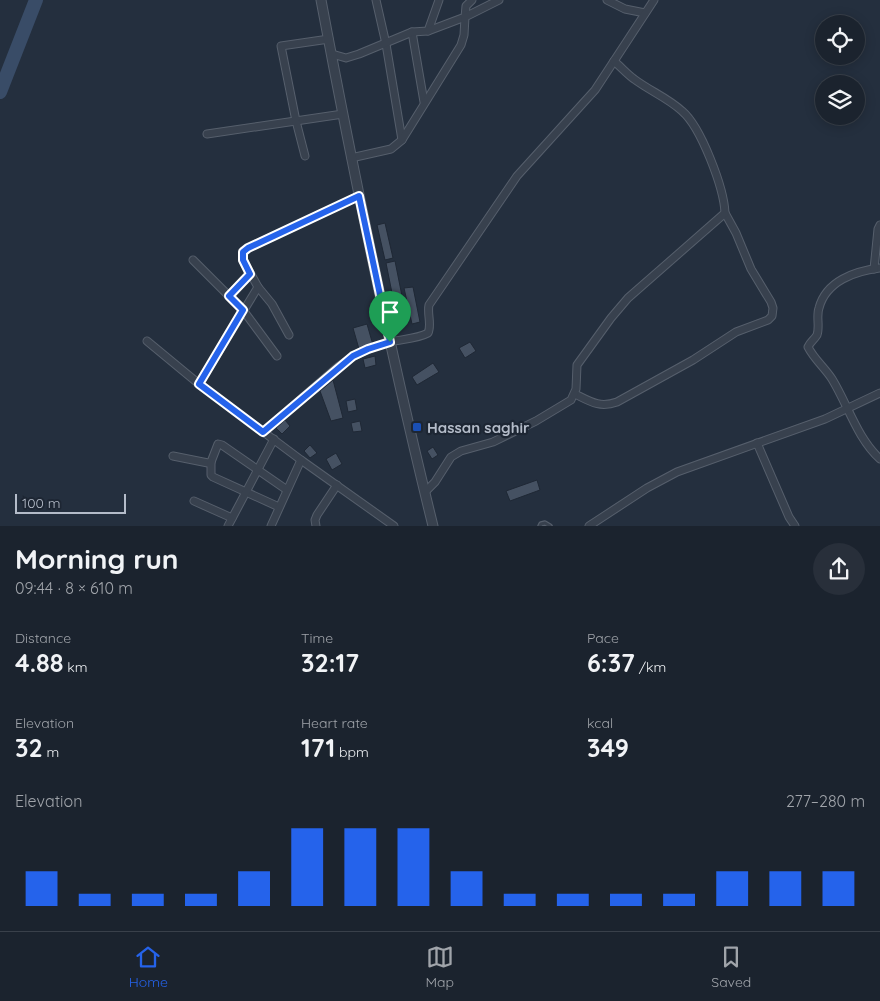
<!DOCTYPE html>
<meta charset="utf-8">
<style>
body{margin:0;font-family:Quicksand,sans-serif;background:#282f3a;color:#f1f3f6;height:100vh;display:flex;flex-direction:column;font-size:19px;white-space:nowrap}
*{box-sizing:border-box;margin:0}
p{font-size:16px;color:#a0a4aa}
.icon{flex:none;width:28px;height:28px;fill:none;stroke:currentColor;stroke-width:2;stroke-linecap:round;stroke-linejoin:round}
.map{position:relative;height:526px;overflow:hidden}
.sheet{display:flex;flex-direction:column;background:#1b232e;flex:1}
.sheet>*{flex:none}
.controls{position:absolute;left:815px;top:15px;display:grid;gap:10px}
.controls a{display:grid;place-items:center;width:50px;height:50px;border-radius:50%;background:#1b232e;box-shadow:0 2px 12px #0003,0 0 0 1px #39404a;font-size:25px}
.scale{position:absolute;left:15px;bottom:12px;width:111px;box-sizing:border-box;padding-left:5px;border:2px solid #b4bcc9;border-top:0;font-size:14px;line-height:18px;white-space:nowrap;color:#b4bcc9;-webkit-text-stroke:4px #1d2633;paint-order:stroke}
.pin{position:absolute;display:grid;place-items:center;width:42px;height:42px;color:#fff;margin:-51px -21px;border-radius:50% 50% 50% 0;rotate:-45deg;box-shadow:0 0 5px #0007}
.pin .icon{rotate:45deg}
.round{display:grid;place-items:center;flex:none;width:52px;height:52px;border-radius:26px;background:#282f3a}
.summary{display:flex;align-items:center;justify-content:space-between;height:85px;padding:0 15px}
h1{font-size:28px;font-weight:700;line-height:38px}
.figures{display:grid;grid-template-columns:repeat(3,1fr);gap:8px;height:85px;padding:5px 15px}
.figures div{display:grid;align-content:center}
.figures b{font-size:25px;font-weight:700}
.figures small{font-size:14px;font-weight:400}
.figures p{font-size:14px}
.chart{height:140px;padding:10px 15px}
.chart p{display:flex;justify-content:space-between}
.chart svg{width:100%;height:90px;margin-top:5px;stroke:#2563eb;stroke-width:6}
.menu{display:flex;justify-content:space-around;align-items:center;height:70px;border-top:1px solid #39404a;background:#1b232e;font-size:14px;color:#a0a4aa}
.menu a{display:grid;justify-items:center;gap:2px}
.menu .selected{color:#2563eb}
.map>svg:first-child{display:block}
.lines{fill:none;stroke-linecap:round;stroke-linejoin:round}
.river{stroke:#394c67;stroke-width:14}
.building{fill:#455162;stroke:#1f2835}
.service-casing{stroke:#565f6c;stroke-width:5.5}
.minor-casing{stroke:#565f6c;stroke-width:9}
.tertiary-casing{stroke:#565f6c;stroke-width:11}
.service{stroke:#38414e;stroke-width:3}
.minor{stroke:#38414e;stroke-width:7}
.tertiary{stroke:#38414e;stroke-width:9}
.route-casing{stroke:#fff;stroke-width:10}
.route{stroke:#2563eb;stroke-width:6}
.transit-dot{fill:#1a4fb4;stroke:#1d2633;stroke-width:2}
.labels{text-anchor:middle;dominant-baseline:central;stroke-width:4.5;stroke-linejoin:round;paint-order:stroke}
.poi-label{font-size:15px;font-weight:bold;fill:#b4bcc9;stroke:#1d2633;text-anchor:start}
</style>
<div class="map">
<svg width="880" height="526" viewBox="0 0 880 526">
<rect width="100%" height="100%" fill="#242f3e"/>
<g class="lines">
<polyline class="river" points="0,92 36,0"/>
</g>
<g class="building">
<polygon points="385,223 393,258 385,260 377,225"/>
<polygon points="395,261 402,296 393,298 386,263"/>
<polygon points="413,287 420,322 412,324 404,288"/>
<polygon points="367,324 373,345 359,349 353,328"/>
<polygon points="470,342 476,351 465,358 459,348"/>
<polygon points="375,356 376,365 365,368 363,359"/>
<polygon points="433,363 439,372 417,385 412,377"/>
<polygon points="333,380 343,418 331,421 320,391"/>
<polygon points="355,399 357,410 348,412 346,401"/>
<polygon points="285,420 290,426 282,434 276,428"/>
<polygon points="360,421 362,431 353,432 351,423"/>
<polygon points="310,445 317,453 310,458 304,451"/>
<polygon points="433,447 438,455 432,459 427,451"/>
<polygon points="336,453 342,464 332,470 326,459"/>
<polygon points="537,480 540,490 510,501 506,491"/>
</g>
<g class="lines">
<defs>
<polyline id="service" points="540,526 541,524 545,523 550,526"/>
<g id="minor">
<polyline points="376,0 386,44 402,140"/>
<polyline points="607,0 625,9 645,13"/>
<polyline points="428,31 439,0"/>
<polyline points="412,32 424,102"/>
<polyline points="332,54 346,58 359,54 412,32 428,31 465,17 466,6 472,0"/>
<polyline points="207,134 343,114"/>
<polyline points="305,156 296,121 281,46 329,39"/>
<polyline points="351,158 391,149 402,140 461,45 464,35 465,17 499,0"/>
<polyline points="359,196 248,248 243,252 243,260 258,287 199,384 301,460 394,526"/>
<polyline points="193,260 243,310 277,356"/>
<path d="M880,268c-25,3 -54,13 -61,40 -3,8 1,19 -2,27 -3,5 -7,7 -9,12 6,12 17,21 24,32 16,26 25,59 48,80"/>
<polyline points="874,269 878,229 880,225"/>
<polyline points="258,287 272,304 289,335"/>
<polyline points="229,296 250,274"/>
<polyline points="147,341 199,384"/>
<path d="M575,394c16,8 25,14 42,8l76,-42 43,-28 32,-12 4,-4 1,-8 -2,-6 -20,-33 -15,-36 -11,-20"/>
<path d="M263,432l76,-66c16,-12 32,-19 51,-24 12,-3 27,-3 38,-9 4,-8 -1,-19 1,-28l88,-129 78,-86 59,-90"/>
<polyline points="757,443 789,517 795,526"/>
<polyline points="173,456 208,463 211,462 218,444 222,445 287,490"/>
<polyline points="211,462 211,475 213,477 279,507"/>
<path d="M425,492l10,-10 16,-25 10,-6 32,-9 43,-21 35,-21 5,-11 1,-24 34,-47 17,-20 97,-85c-1,-25 -24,-86 -43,-102 -14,-13 -32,-20 -48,-32 -7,-5 -13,-12 -20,-18"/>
<polyline points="194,501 232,518"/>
<polyline points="228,526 274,439"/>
<polyline points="271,526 301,460"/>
<polyline points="316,526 315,520 317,515 337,485"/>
<polyline points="589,526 647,488 677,472 825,419 880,393"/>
</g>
<path id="tertiary" d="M321,0c33,176 69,352 112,526"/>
</defs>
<use href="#service" class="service-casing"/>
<use href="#minor" class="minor-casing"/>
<use href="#tertiary" class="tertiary-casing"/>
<use href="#service" class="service"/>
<use href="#minor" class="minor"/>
<use href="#tertiary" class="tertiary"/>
</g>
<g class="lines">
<defs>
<polygon id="route" points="359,196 390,342 368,349 353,356 263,432 199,384 243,310 229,296 250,274 243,260 243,252 248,248"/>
</defs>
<use href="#route" class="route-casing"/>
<use href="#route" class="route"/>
</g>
<rect class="transit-dot" x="412" y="422" width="10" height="10" rx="2.5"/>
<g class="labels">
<g class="poi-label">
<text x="427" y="427">Hassan saghir</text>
</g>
</g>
</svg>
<div class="controls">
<a><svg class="icon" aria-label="locate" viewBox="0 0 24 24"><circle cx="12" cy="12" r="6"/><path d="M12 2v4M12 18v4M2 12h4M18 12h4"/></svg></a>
<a><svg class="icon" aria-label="layers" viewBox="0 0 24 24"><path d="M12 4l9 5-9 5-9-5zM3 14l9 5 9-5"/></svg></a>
</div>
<div class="scale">100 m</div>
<div class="pin" style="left:390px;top:342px;background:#1e9e55"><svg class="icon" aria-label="arrive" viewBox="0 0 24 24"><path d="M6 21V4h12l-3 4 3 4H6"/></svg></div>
</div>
<section class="sheet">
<div class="summary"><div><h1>Morning run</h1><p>09:44 · 8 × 610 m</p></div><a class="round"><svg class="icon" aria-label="share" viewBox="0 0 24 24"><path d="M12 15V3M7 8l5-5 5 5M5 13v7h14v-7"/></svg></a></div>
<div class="figures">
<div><p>Distance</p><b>4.88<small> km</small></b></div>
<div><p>Time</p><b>32:17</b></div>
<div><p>Pace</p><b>6:37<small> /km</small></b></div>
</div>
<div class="figures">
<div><p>Elevation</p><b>32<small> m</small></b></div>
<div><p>Heart rate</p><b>171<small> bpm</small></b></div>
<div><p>kcal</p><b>349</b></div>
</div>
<div class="chart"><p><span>Elevation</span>277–280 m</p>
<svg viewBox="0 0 160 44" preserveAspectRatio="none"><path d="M5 44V27M15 44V38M25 44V38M35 44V38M45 44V27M55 44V6M65 44V6M75 44V6M85 44V27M95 44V38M105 44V38M115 44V38M125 44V38M135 44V27M145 44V27M155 44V27"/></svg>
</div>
</section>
<nav class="menu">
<a class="selected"><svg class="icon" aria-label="home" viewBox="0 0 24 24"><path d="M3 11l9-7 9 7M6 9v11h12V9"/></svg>Home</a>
<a><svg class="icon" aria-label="map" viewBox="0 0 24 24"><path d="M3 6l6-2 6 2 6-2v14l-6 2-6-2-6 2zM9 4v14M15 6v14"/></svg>Map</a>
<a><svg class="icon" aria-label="saved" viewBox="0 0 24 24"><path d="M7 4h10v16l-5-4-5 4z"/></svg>Saved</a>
</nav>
